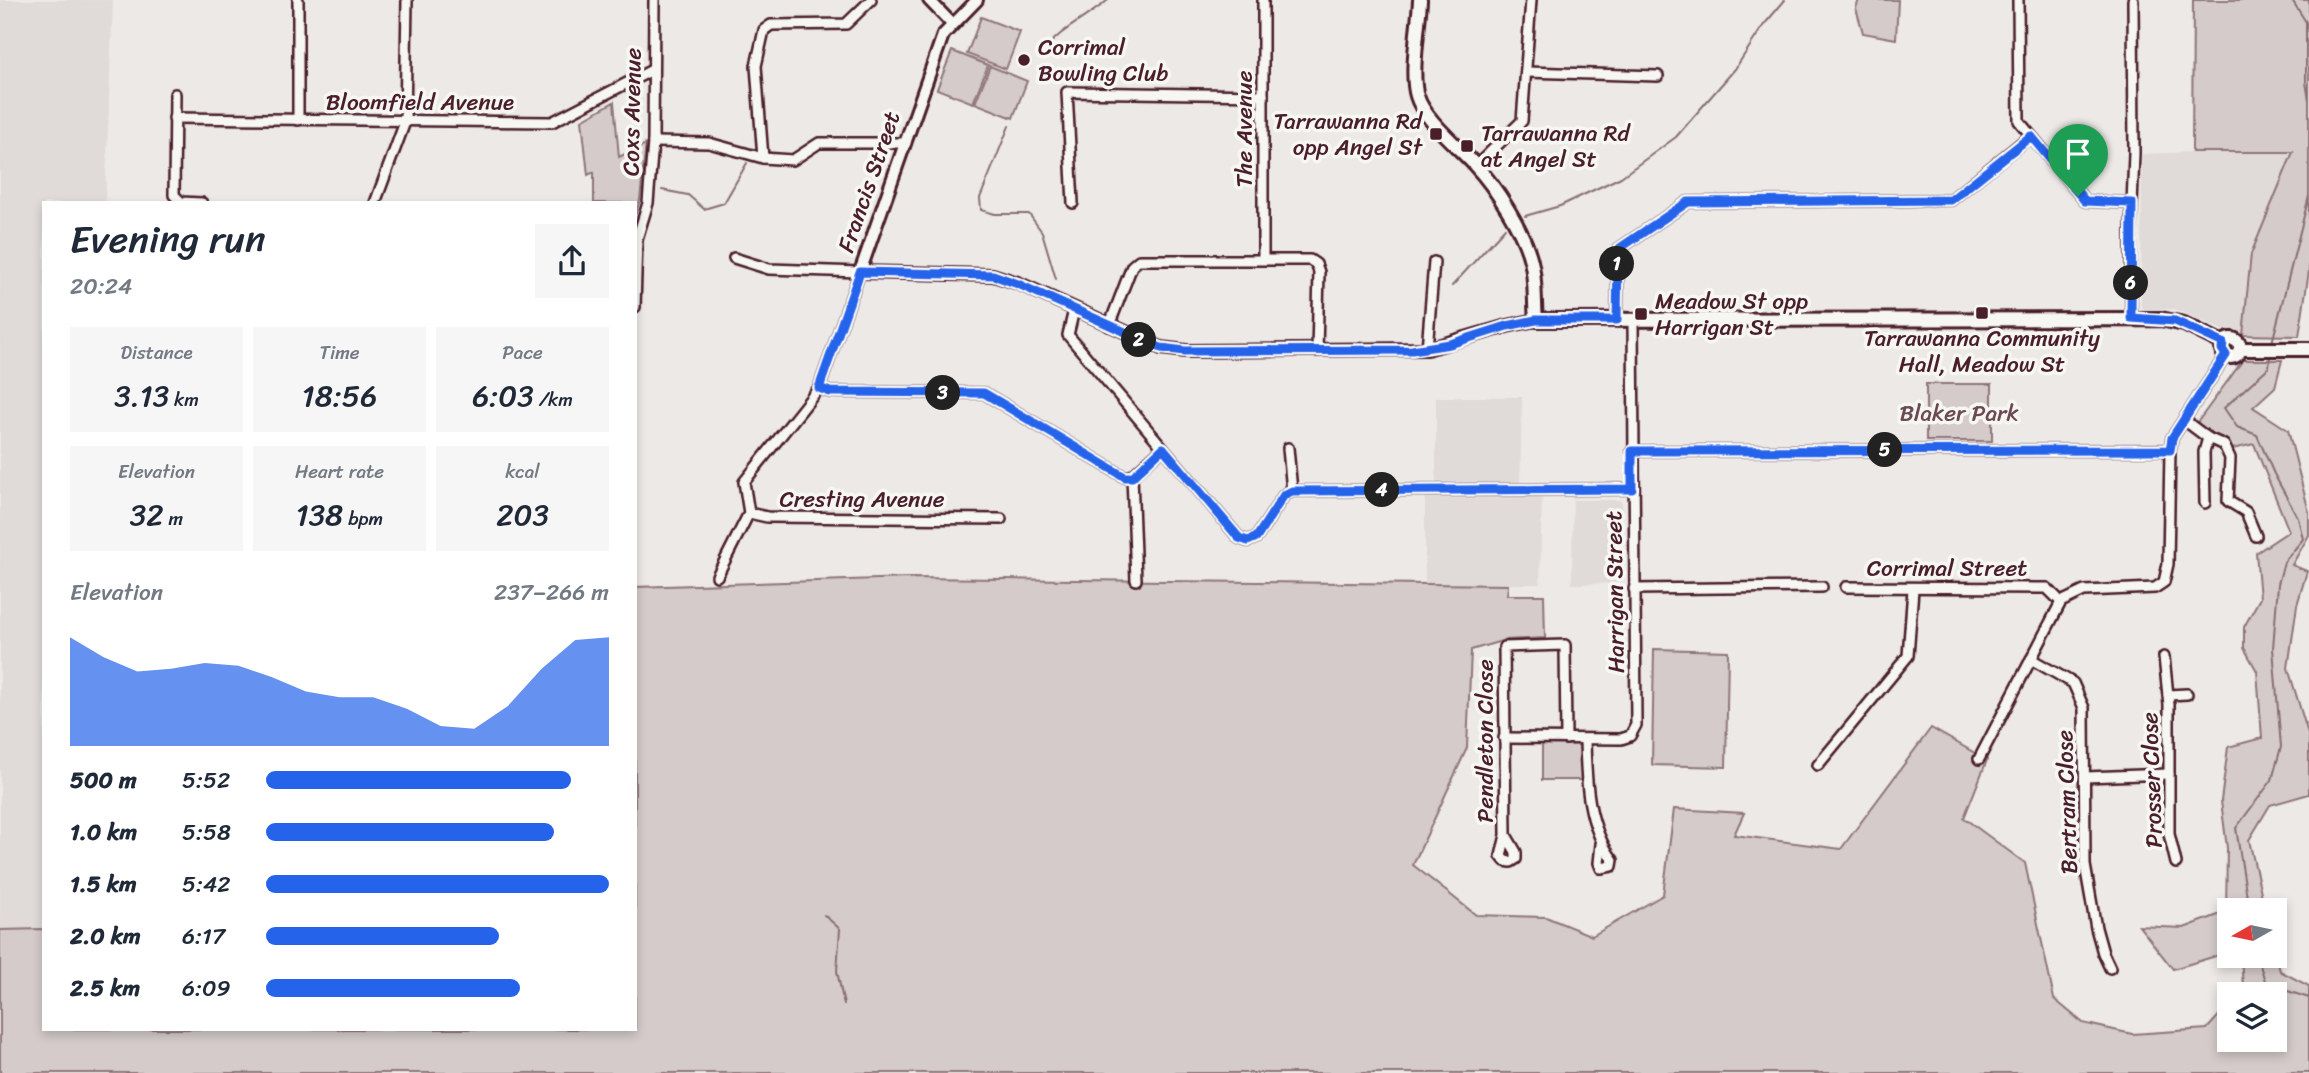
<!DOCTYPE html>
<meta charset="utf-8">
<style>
body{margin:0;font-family:Sriracha,sans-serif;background:#f6f6f7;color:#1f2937;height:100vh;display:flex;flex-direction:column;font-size:26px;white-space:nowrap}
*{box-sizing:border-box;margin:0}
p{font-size:23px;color:#747a83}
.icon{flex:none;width:38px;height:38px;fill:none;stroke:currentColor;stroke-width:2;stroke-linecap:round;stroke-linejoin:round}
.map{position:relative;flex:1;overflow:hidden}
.details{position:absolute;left:42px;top:201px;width:595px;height:830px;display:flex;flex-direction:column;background:#fff;border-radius:0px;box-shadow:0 4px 10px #0003}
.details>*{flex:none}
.needle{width:46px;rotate:261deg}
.controls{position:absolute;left:2217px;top:898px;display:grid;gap:14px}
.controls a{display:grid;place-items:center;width:70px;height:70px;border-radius:0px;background:#fff;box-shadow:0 4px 10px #0003;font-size:35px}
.pin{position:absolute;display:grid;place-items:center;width:60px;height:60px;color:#fff;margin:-72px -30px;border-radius:50% 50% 50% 0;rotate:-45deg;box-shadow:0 0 7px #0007}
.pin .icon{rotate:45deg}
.km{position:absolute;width:35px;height:35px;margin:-18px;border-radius:50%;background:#222;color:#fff;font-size:19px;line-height:35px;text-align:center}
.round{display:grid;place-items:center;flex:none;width:74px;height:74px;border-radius:0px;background:#f6f6f7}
.overview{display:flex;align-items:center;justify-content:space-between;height:119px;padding:0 28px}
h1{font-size:38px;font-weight:600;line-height:52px}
.figures{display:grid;grid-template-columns:repeat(3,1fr);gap:10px;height:119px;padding:7px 28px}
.figures div{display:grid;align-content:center;border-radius:0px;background:#f6f6f7;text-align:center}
.figures b{font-size:30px;font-weight:600}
.figures small{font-size:19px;font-weight:400}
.figures p{font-size:19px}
.chart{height:196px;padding:14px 28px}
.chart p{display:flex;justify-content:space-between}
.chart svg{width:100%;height:126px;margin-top:7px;fill:#2563eb;opacity:.7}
ul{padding:0 28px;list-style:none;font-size:23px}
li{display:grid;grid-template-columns:112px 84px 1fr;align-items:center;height:52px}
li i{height:18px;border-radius:9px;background:#2563eb}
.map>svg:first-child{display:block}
.built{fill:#e0dad8}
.green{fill:#d4cbca;stroke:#8f757a;stroke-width:2}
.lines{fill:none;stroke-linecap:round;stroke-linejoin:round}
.stream{stroke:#886e73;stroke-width:2}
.minor-casing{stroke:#4a1f2b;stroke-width:14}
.tertiary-casing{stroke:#4a1f2b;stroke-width:16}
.secondary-casing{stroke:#4a1f2b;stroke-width:18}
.minor{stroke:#f6f6f2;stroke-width:9}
.tertiary{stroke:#f6f6f2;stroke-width:10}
.secondary{stroke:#f6f6f2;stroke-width:12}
.route-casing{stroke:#fff;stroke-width:14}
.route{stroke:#2563eb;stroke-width:9}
.poi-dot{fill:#4a1f2b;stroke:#f6f6f2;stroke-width:2.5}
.labels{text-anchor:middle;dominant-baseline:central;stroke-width:7;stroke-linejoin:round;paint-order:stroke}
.poi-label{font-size:23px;fill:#4a1f2b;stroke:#f6f6f2;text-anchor:start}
.street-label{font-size:23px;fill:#4a1f2b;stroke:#f6f6f2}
.park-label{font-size:23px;fill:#6c4a53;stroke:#f6f6f2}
</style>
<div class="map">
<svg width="2309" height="1073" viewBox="0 0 2309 1073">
<rect width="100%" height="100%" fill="#ece9e6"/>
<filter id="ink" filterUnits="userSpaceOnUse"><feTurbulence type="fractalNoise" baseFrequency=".0143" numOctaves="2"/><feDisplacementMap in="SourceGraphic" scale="14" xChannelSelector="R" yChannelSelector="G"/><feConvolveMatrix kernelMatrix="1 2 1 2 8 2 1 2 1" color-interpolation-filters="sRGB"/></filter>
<g filter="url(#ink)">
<g class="built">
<polygon points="0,0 113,0 105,203 44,203 44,929 0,930"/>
<polygon points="2193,0 2273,0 2293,151 2251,254 2243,335 2228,332 2175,309 2144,309 2141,306 2142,154 2192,152"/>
<polygon points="1436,397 1522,397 1520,489 1542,489 1540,584 1425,584 1425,490 1436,489"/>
<polygon points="1573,500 1619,500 1622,503 1621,583 1572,584"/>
</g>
<g class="green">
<polygon points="1859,0 1898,0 1896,39 1863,33 1856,8"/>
<polygon points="2193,0 2309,0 2309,271 2299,336 2243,335 2251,254 2293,152 2192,152"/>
<polygon points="981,17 1020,32 1006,69 967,54"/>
<polygon points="952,51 988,65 973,103 937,89"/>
<polygon points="990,66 1027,81 1013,118 975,103"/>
<polygon points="614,102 619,157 646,144 640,200 635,215 635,203 594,203 594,172 588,175 582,120"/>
<polygon points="2243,360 2282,360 2275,387 2253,407 2288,430 2309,512 2309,535 2292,565 2307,571 2297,605 2288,668 2309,737 2309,794 2270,805 2249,840 2265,910 2230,910 2229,952 2173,969 2139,926 2184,928 2226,912 2227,848 2221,801 2228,747 2262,738 2257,671 2244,648 2244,627 2260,598 2256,553 2289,531 2254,444 2229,450 2194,427"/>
<rect x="1926" y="384" width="66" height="57"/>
<polygon points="910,578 1508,585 1507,595 1544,595 1545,638 1505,640 1471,650 1467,748 1413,865 1476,915 1546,917 1592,936 1663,895 1674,809 1744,813 1734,835 1841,849 1931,728 1987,760 1964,818 2025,863 2054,999 2083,1023 2132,1034 2207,1029 2229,1004 2230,1040 2275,1040 2275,994 2238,994 2243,988 2241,956 2275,956 2275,952 2280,971 2309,986 2309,1073 0,1073 0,930 44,929 44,1029 635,1029 635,587"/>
<polygon points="1654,649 1728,651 1726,767 1652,765"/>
<polygon points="1542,742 1579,742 1583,748 1583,780 1542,780"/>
</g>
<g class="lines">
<g class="stream">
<polyline points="2292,0 2306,22 2306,82 2309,100"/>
<path d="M1044,51c17,-23 42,-32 64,-51"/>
<polyline points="1009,126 980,198 981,210 995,214 1029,214 1042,232 1056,279"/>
<polyline points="662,190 688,195 704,209 724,203 747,163"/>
<polyline points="1525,216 1560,206 1621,177 1676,137 1735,69 1763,26 1785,0"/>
<polyline points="1452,286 1505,228"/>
<polyline points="2272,343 2309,196"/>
<polyline points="2249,910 2236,828 2272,780 2281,747 2273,648 2278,584 2284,562 2303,539 2298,518 2274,474 2257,435 2237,427 2224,408 2269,367 2270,355"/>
<polyline points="824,915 840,929 837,971 844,1005"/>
<polyline points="2257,956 2266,984 2309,998"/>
</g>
<defs>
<g id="minor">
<polyline points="1263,0 1263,259"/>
<polyline points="2018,0 2019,121 2085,201 2131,203"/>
<polyline points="1526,72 1658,76"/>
<polyline points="175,94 174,195 181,202 202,203"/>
<polyline points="174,118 552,122 652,70"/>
<polyline points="298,120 298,0"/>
<polyline points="653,142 709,143 763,158 793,160 819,143 906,143"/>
<polyline points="763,158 756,66 764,30 771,25 846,24 871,0"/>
<polyline points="1476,166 1522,121 1531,0"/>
<polyline points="375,203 405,122 407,0"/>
<polyline points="1073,203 1067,92 1263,95"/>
<polyline points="734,258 769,269 860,272 819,388 744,482 749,513 767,517 1001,519"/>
<polyline points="635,307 637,239 648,203 653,142 654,0"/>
<polyline points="1074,310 1068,335 1239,538 1248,541 1257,537 1284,495 1292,491 1632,489"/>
<polyline points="2131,318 2131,232 2134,153 2133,0"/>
<polyline points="1617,320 1618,257 1620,248 1688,202 1951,200 2030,136"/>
<polyline points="1109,326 1132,266 1139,260 1310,260 1316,264 1319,272 1317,351"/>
<polyline points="1427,349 1434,262"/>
<polyline points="819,388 830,392 984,393 1125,477 1132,476"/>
<polyline points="2184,420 2208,438 2224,445 2230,458 2228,501 2246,512 2256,536"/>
<polyline points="1288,448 1292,491"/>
<polyline points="1632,451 2170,450"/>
<polyline points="1132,476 1136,580"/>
<polyline points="1132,476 1163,448"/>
<polyline points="2205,503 2204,452 2208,438"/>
<polyline points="717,576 749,513"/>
<polyline points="1846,587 2047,588 2061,602 2084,591 2155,588 2164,582 2168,564 2170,450 2172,438 2226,355"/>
<polyline points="1634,589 1822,587"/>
<polyline points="2164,657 2169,705 2169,834 2176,863"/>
<polyline points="2031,659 2073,683 2084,708 2085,865 2096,928 2103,953 2110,968"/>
<polyline points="2168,695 2187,694"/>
<polyline points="1504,738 1621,739 1630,736 1636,725 1633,321"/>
<path d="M1585,740c1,42 2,85 28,120l-1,6 -11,2 -2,-5 2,-19"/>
<polyline points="1979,759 2061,602"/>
<polyline points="1818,765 1908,656 1913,589"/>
<polyline points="2085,777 2169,774"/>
<polyline points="1506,835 1501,856 1505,861 1511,862 1516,859 1516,852 1506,835 1504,647 1565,645 1566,739"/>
</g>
<g id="tertiary">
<polyline points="929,0 952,24"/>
<polyline points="977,0 943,35 860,272 993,275 1018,283 1161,348 1186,351 1427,349 1507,326 1536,320"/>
</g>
<g id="secondary">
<path d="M1420,0c-1,25 -10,73 -3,96 7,24 41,50 58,69 21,22 49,67 56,96 5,19 3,40 5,59l625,-1 23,5 39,19"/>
<circle cx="2231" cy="348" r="9"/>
<polyline points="2241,349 2309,349"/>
</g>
</defs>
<use href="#minor" class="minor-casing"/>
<use href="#tertiary" class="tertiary-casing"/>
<use href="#secondary" class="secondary-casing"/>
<use href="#minor" class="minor"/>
<use href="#tertiary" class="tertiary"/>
<use href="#secondary" class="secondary"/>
</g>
</g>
<g class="lines" filter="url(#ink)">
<defs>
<polygon id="route" points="2031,136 2085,201 2132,203 2131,318 2175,321 2223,343 2222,349 2226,355 2172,438 2170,450 1632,451 1632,489 1292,491 1284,495 1257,537 1248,541 1239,538 1163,448 1132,477 1125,477 984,393 830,392 819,388 860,272 993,275 1018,284 1161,348 1185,351 1412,350 1450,344 1507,326 1536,320 1617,320 1618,257 1620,248 1688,202 1951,200"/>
</defs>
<use href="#route" class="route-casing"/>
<use href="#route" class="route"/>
</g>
<g class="poi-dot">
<circle cx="1024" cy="60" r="7"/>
<rect x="1429" y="127" width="14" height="14" rx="3.5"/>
<rect x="1460" y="139" width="14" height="14" rx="3.5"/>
<rect x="1975" y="306" width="14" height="14" rx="3.5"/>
<rect x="1634" y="307" width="14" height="14" rx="3.5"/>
</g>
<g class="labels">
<g class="poi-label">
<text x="1038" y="47">Corrimal<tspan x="1038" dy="26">Bowling Club</tspan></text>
<text x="1422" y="121" text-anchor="end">Tarrawanna Rd<tspan x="1422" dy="26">opp Angel St</tspan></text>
<text x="1481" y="133">Tarrawanna Rd<tspan x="1481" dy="26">at Angel St</tspan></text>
<text x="1655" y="301">Meadow St opp<tspan x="1655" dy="26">Harrigan St</tspan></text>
<text x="1982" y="338" text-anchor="middle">Tarrawanna Community<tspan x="1982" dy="26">Hall, Meadow St</tspan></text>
</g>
<g class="street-label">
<text x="420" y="102">Bloomfield Avenue</text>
<text transform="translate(632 112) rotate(-89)">Coxs Avenue</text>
<text transform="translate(1244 129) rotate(-90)">The Avenue</text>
<text transform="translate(869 182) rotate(-71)">Francis Street</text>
<text x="862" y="499">Cresting Avenue</text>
<text x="1947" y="568">Corrimal Street</text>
<text transform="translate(1615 592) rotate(-91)">Harrigan Street</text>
<text transform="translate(1485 741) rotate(-90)">Pendleton Close</text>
<text transform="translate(2152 780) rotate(-92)">Prosser Close</text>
<text transform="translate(2067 802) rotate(-92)">Bertram Close</text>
</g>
<g class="park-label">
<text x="1959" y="413">Blaker Park</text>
</g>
</g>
</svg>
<div class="controls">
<a><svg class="needle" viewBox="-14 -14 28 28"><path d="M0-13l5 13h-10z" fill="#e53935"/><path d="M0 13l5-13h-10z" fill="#747a83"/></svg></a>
<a><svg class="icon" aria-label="layers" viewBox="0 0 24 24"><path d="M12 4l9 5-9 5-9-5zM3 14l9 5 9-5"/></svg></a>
</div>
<div class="pin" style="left:2078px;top:196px;background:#1e9e55"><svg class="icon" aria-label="arrive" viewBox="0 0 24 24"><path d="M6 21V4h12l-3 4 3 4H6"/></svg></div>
<b class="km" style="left:1617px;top:264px">1</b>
<b class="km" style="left:1139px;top:340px">2</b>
<b class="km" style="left:943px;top:393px">3</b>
<b class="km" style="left:1382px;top:490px">4</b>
<b class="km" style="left:1885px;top:450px">5</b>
<b class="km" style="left:2131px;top:283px">6</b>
<section class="details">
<div class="overview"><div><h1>Evening run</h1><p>20:24</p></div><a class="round"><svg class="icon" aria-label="share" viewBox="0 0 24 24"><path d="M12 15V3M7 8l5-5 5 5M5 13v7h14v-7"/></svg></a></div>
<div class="figures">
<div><p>Distance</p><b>3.13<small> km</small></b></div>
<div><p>Time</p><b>18:56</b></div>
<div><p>Pace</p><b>6:03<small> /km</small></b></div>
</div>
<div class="figures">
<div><p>Elevation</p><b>32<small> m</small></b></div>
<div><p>Heart rate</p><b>138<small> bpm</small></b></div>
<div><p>kcal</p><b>203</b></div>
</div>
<div class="chart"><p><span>Elevation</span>237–266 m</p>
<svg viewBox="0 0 160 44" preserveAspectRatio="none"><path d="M0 44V6L10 13L20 18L30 17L40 15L50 16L60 20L70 25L80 27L90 27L100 31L110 37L120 38L130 30L140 17L150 7L160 6V44z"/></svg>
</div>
<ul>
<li><b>500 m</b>5:52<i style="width:89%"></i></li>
<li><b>1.0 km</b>5:58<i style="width:84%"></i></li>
<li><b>1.5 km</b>5:42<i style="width:100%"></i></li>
<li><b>2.0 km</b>6:17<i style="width:68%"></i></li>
<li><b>2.5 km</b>6:09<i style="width:74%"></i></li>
</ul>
</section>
</div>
